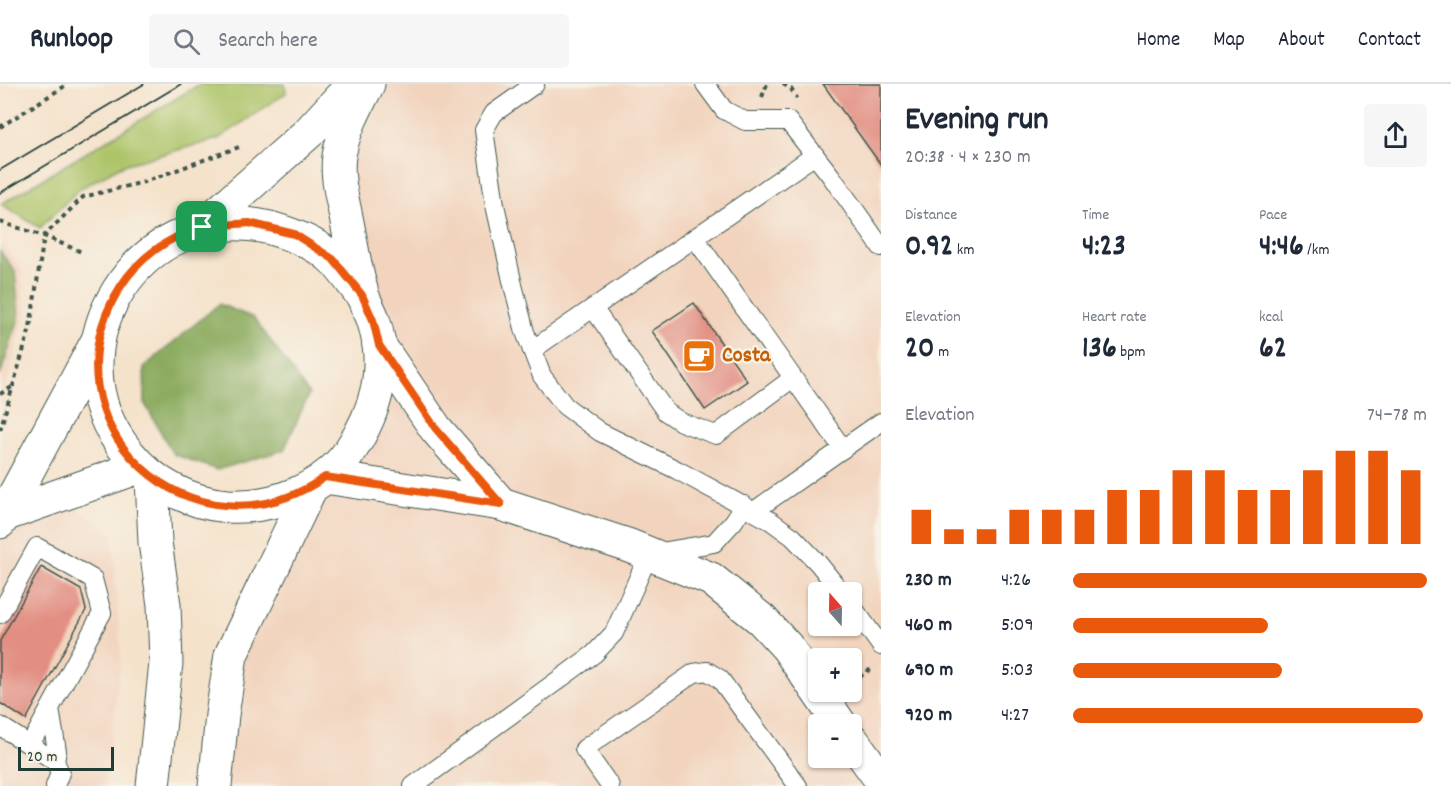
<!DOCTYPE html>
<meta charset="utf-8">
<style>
body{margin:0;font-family:Dekko,sans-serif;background:#f6f6f7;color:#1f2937;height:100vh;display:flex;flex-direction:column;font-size:22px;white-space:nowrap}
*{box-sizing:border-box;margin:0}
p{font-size:20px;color:#747a83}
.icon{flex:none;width:33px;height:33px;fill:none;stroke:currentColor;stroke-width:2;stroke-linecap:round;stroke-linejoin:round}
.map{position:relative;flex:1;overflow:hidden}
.details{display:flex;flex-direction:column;background:#fff;width:570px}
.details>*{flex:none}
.needle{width:39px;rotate:340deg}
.buttons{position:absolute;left:808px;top:498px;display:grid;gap:12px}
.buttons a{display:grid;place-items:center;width:54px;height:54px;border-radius:6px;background:#fff;box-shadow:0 2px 4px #0004;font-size:30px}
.scale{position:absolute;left:18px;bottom:15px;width:96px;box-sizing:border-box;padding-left:6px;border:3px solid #1f3d34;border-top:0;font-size:16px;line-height:21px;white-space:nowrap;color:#1f3d34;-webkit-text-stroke:4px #f7f3e8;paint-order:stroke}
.pin{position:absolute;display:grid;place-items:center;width:51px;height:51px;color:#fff;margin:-26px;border-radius:12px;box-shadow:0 3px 9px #0006}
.round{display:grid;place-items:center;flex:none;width:63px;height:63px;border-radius:6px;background:#f6f6f7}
.summary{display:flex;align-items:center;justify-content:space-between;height:102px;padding:0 24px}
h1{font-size:33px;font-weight:700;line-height:45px}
.stats{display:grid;grid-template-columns:repeat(3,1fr);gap:9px;height:102px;padding:6px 24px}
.stats div{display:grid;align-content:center}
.stats b{font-size:30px;font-weight:700}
.stats small{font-size:16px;font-weight:400}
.stats p{font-size:16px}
.chart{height:168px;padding:12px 24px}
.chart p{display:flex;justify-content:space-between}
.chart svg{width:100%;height:108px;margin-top:6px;stroke:#ea580c;stroke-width:6}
ul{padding:0 24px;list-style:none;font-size:20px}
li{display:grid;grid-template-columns:96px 72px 1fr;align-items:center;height:45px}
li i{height:15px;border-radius:8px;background:#ea580c}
header{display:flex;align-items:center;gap:36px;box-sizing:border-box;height:84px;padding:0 30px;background:#fff;border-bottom:2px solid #e0e1e3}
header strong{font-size:28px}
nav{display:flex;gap:33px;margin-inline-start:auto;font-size:21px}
.search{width:420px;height:54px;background:#f6f6f7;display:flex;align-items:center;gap:15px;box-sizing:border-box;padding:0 21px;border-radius:6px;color:#747a83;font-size:22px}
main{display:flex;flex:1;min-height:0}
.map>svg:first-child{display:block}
.built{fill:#f2d4be;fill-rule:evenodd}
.green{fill:#adc469;stroke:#66804e;stroke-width:1.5}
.forest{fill:#8aaa5d;stroke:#547448;stroke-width:1.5}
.building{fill:#e28e82}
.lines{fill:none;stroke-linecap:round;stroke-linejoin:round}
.lane-casing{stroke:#3f564b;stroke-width:20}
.street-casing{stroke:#3f564b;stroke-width:35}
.secondary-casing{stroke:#3f564b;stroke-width:35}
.path{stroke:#3f564b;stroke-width:4;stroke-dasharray:4.5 4.5;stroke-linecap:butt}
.lane{stroke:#fff;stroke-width:18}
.street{stroke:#fff;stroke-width:33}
.secondary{stroke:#fff;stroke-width:33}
.tram{stroke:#1f3d34;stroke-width:1.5}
.route-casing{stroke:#fff;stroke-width:12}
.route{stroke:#ea580c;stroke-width:8}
.labels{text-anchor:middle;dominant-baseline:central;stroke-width:4.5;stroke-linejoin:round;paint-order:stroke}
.food-label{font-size:22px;font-weight:bold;fill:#c56008;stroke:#f7f3e8;text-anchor:start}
</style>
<header>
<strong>Runloop</strong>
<div class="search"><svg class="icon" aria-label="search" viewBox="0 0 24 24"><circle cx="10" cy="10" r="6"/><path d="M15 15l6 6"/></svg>Search here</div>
<nav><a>Home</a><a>Map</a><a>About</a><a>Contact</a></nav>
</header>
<main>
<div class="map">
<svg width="881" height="702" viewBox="0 0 881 702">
<rect width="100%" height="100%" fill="#f7f3e8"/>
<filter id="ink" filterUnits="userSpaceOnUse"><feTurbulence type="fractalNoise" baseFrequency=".0167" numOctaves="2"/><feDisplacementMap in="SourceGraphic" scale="12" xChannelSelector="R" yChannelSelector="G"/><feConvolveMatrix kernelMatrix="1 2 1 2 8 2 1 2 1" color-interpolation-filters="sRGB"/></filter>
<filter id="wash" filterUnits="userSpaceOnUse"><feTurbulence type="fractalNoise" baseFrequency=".008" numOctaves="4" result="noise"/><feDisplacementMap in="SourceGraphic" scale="24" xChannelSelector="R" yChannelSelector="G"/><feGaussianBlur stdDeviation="1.35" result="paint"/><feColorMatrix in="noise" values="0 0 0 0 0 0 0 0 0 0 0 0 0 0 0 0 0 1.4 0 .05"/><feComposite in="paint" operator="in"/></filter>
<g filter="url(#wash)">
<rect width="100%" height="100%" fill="#f5e2cb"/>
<g class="built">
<path d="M368,0h513v702h-666l16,-131 143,-249 -36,-229zM819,508h33v34h-33zM819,574h33v34h-33zM819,640h33v34h-33z"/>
<polygon points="0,157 21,185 26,231 0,323"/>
<polygon points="72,421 113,449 121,576 105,702 0,702 0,459 7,446"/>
</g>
<polygon class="green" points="200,0 285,0 286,9 218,55 123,81 79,105 40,144 1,120"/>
<g class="forest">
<polygon points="0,167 15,187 19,234 0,292"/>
<polygon points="219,220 254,234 309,310 284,366 217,386 173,370 145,320 144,283"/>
</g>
<g id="blocks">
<g class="building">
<polygon points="823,0 881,0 881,81"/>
<polygon points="694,219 747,297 705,326 652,247"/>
<polygon points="41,483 81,506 86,526 26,636 0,619 0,557"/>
</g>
</g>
</g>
<g filter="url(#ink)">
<use href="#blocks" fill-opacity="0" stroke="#3f564b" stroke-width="1.5"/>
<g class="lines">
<defs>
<g id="lane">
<polyline points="535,0 494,29 484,46 495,121 513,201 525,248 542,292 565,322 600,348 677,386 771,437 793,453 818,479 841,508"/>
<polyline points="705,0 724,26 745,37 788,37 831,92 881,163"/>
<polyline points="695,154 843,365"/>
<polyline points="593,224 666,328 681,338 716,351 793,294"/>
<polyline points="532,266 815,71"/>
<polyline points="754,427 881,338"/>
<polyline points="852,522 881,562"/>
<polyline points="0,530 37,463 93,495 102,529 30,661"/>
<polyline points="50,625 57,667 55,677"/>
<polyline points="0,642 55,677 60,689 55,702"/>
<polyline points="413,702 594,570 614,549 649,470 714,459 734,437 744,421"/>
<polyline points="610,702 584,665 694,589 707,587 720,595 798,702"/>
</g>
<g id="street">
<polyline points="379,261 436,345 501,420"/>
<polyline points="325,393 501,420 630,462 711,495 762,536 787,563 840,640"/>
<polyline points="4,431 139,383"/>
<polyline points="0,438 97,258"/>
<polyline points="852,656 881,696"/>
</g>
<g id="secondary">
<polyline points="202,143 308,49 353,0"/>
<path d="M362,211c-9,-11 -18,-25 -28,-35 -16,-16 -43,-26 -64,-32 -130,-31 -227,122 -142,225 25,31 61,50 100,53 45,2 96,-16 122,-55 27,-41 39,-84 23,-132 -3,-9 -9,-17 -11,-26 -7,-24 -11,-51 -16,-76 -4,-20 -10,-40 -7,-61 4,-25 17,-49 29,-72"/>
<polyline points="152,394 155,458 164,521 166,579 153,702"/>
<polyline points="215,702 222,631 231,571 311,403"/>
</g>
</defs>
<use href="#lane" class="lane-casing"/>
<use href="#street" class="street-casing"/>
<use href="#secondary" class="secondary-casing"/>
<g class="path">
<polyline points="783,0 791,5 797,14"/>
<polyline points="762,13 767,0"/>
<polyline points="0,43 68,0"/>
<polyline points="0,138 44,152 84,169"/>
<polyline points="0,310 12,303"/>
<polyline points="0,346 30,244 44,152 83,113 144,98 239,63"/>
<polyline points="852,598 871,585"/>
</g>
<use href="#lane" class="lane"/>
<use href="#street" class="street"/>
<use href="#secondary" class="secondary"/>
<g class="tram">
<polyline points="0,86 144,0"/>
<polyline points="0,109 181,0"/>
</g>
</g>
</g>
<g class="lines" filter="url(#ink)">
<defs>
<path id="route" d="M249,139l45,11 39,25 29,36 11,25 6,25 57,84 65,75 -176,-27c-132,92 -291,-55 -204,-191 17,-27 47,-49 78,-58 15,-4 34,-3 50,-5z"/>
</defs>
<use href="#route" class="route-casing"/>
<use href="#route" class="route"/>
</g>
<defs>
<symbol id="cafe-square" viewBox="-11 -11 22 22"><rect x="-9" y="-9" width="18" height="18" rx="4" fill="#e8710a" stroke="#f7f3e8"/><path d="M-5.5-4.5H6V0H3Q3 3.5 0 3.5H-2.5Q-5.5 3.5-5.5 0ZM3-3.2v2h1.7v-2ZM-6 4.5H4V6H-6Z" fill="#fff"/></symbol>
</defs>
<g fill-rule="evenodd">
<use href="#cafe-square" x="680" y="253" width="38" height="38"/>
</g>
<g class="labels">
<g class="food-label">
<text x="722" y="272">Costa</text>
</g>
</g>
</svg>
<div class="buttons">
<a><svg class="needle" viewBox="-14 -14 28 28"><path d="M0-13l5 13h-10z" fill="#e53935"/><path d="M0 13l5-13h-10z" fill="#747a83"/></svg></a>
<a>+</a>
<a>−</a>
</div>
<div class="scale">20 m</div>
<div class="pin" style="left:202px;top:143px;background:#1e9e55"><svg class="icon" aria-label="arrive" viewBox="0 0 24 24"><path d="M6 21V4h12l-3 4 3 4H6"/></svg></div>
</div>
<section class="details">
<div class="summary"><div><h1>Evening run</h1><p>20:38 · 4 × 230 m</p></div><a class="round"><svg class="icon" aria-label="share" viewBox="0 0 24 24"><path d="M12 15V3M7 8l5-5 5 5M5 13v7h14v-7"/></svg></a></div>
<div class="stats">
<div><p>Distance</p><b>0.92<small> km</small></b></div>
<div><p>Time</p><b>4:23</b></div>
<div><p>Pace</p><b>4:46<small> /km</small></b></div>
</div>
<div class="stats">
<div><p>Elevation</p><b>20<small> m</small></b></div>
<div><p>Heart rate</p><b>136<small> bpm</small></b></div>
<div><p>kcal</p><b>62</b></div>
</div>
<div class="chart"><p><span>Elevation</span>74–78 m</p>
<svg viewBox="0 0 160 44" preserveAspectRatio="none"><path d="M5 44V30M15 44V38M25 44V38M35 44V30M45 44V30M55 44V30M65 44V22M75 44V22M85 44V14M95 44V14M105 44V22M115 44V22M125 44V14M135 44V6M145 44V6M155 44V14"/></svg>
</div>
<ul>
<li><b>230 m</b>4:26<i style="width:100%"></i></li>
<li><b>460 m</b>5:09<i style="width:55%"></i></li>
<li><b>690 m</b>5:03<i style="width:59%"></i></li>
<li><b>920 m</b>4:27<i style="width:99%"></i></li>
</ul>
</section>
</main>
